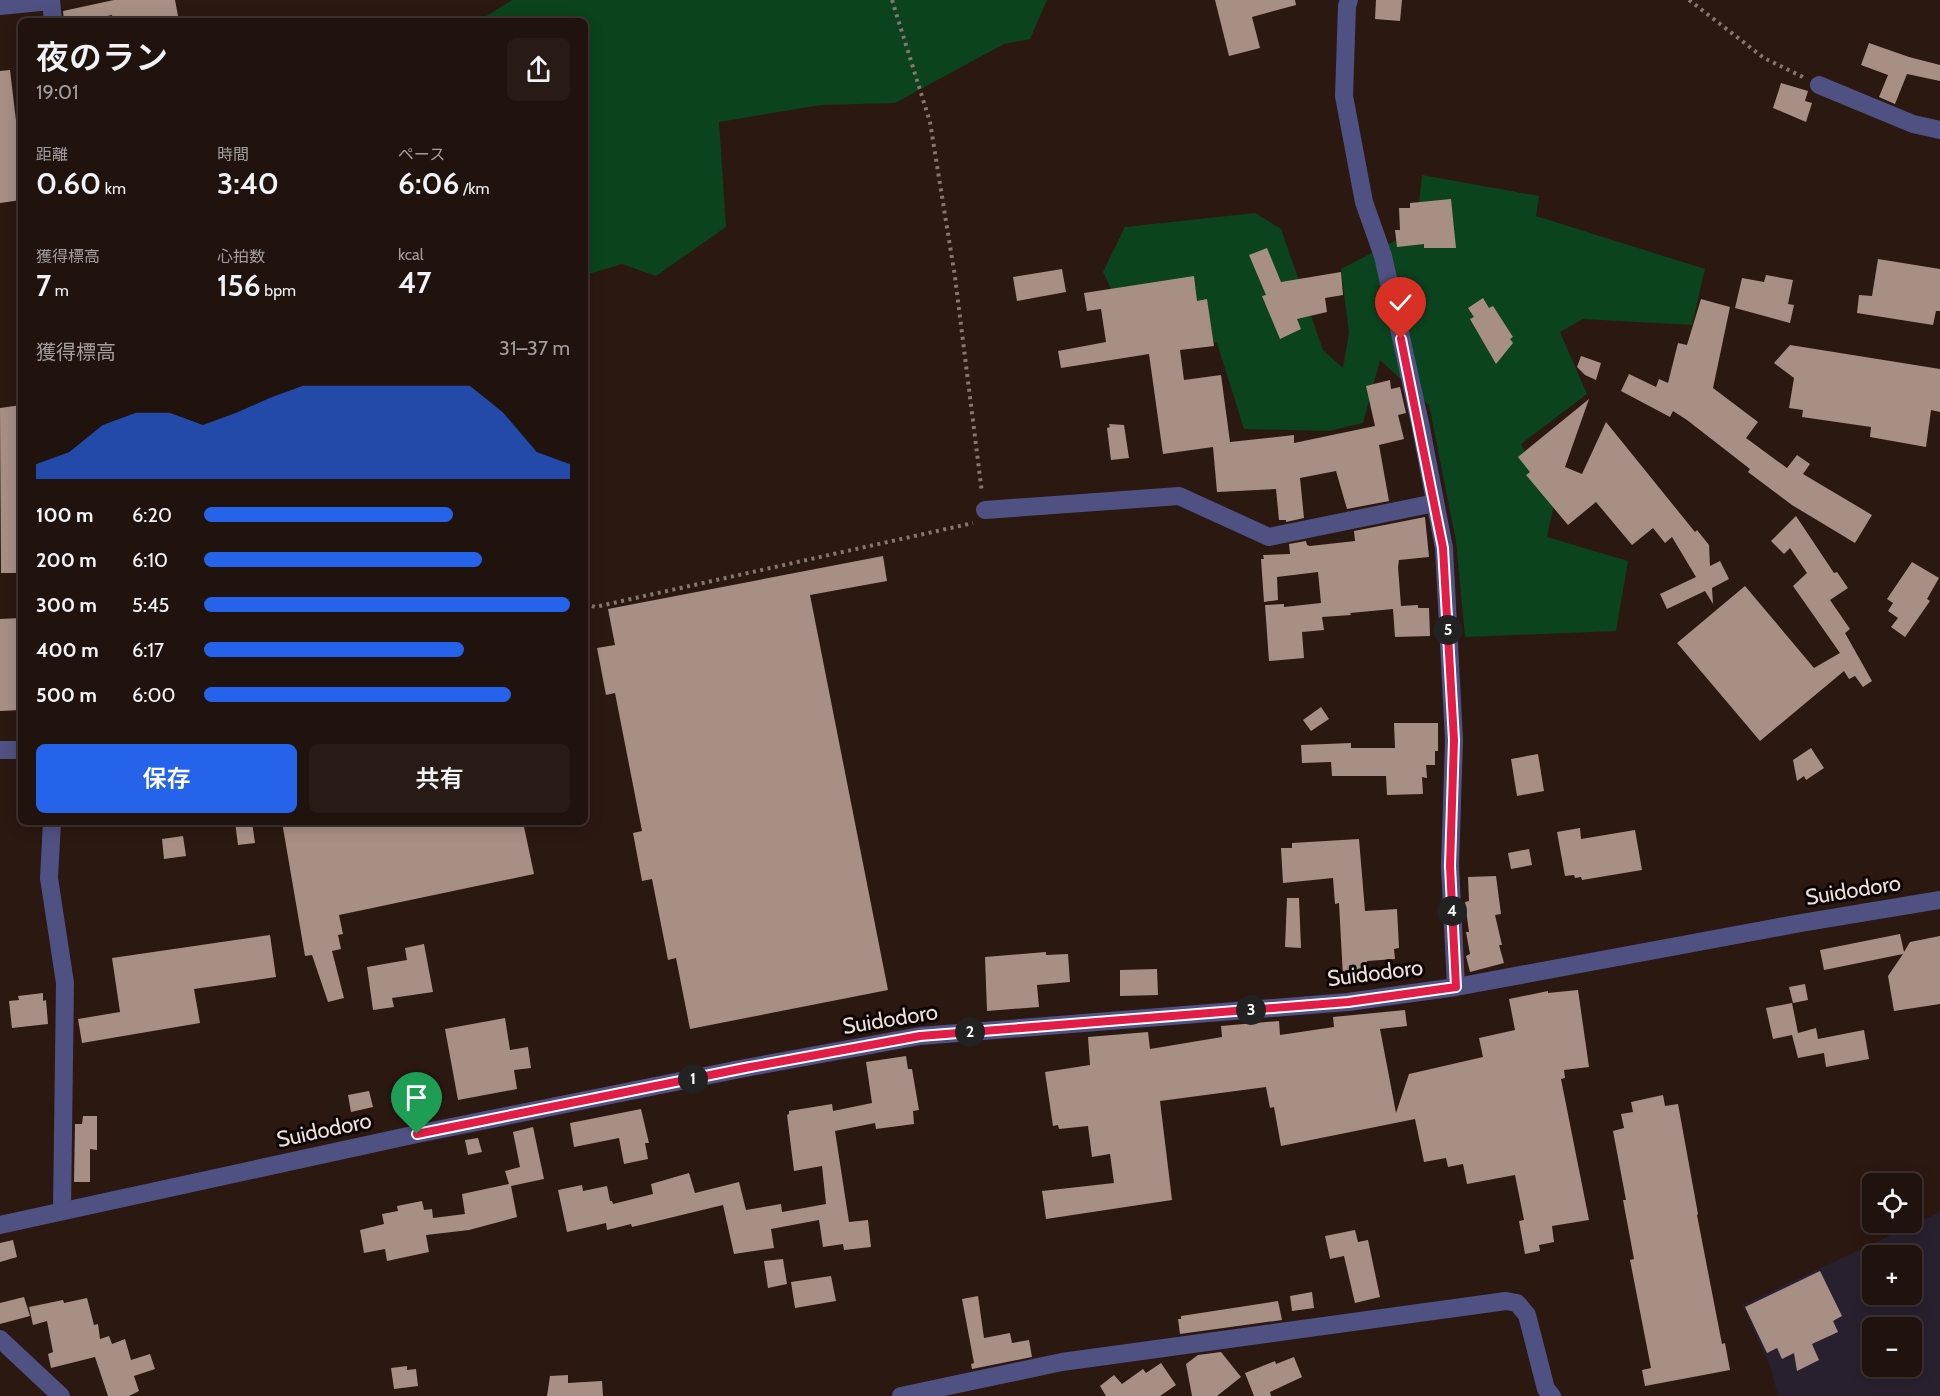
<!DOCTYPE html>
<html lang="ja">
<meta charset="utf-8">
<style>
body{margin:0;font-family:Cabin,"Noto Sans JP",sans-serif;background:#281b16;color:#f1f3f6;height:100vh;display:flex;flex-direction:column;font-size:22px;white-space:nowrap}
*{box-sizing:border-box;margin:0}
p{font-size:20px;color:#a29e9d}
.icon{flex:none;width:33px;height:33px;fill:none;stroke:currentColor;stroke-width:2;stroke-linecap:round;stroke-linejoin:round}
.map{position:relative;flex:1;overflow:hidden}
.panel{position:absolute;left:18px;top:18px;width:570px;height:807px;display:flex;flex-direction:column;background:#20120d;border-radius:9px;box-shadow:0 3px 15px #0003,0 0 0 2px #3d322e}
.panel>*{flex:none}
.buttons{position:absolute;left:1862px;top:1173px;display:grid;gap:12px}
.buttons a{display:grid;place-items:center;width:60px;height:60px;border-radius:9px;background:#20120d;box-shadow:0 3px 15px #0003,0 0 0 2px #3d322e;font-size:30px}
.pin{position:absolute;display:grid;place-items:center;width:51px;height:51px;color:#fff;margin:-62px -26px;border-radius:50% 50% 50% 0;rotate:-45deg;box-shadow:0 0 6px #0007}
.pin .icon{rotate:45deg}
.km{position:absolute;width:30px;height:30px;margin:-15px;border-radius:50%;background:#222;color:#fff;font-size:16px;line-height:30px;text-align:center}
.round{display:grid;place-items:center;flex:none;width:63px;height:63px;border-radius:9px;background:#281b16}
.headline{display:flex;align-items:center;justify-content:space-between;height:102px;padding:0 18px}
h1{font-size:33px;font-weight:600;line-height:45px}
.metrics{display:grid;grid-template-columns:repeat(3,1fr);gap:9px;height:102px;padding:6px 18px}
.metrics div{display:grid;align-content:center}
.metrics b{font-size:30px;font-weight:600}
.metrics small{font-size:16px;font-weight:400}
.metrics p{font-size:16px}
.chart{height:168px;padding:12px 18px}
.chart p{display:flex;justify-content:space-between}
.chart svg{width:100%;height:108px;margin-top:6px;fill:#2563eb;opacity:.7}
.button{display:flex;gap:12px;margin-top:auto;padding:12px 18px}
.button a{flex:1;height:69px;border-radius:9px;background:#2563eb;color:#fff;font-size:24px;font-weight:600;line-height:69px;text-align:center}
.button a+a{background:#281b16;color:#f1f3f6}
ul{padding:0 18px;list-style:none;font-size:20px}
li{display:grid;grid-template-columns:96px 72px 1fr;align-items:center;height:45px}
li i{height:15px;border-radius:8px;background:#2563eb}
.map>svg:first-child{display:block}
.education{fill:#29202f;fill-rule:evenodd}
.green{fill:#0b431e}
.building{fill:#a88f86}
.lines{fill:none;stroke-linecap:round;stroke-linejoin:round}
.path{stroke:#86766f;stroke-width:4;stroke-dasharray:3 4.5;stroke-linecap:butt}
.minor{stroke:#4f5182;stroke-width:18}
.route-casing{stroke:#fff;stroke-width:12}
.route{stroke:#e11d48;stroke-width:8}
.labels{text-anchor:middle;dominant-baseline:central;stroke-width:6;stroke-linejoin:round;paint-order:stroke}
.street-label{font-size:22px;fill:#efe1dc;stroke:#0d0604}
</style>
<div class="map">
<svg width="1940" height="1396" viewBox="0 0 1940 1396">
<rect width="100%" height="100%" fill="#2b1811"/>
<path class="education" d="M1940,1212v184h-162l-7,-28 -29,-63zM1872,1256h39v38h-39zM1872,1328h39v38h-39z"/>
<g class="green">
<polygon points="512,0 1047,0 1030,39 1004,44 895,103 821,105 719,122 726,227 656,276 622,264 585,275 585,21 478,21"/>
<polygon points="1422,175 1539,196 1536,216 1705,269 1692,325 1583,319 1560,332 1587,394 1521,444 1554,505 1547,537 1628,561 1616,631 1465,637 1456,541 1429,405 1380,360 1363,423 1329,431 1244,429 1217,343 1123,313 1103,272 1125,227 1255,213 1281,229 1323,350 1343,368 1349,333 1341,269 1416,230"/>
</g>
<g class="building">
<polygon points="114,0 175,0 179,21 113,21 112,15 82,21 64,21 63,11"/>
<polygon points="1215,0 1295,0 1296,5 1252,17 1260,48 1229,56"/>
<polygon points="1376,0 1402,0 1400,21 1375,19"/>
<polygon points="1869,43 1909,57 1940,65 1940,81 1907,74 1895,104 1879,97 1888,75 1861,65"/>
<polygon points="10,70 21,163 21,200 0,203 0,71"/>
<polygon points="1781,83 1808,91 1805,101 1812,103 1806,122 1773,108"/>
<polygon points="1451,199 1456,248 1424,248 1424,244 1397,247 1395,230 1400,230 1399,208 1410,208 1410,203"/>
<polygon points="1267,248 1281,282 1341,272 1343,295 1325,298 1327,312 1297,319 1301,329 1280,339 1262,296 1266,295 1249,255"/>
<polygon points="1878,259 1940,269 1940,311 1936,311 1933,325 1857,313 1859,295 1872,296"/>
<polygon points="1062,269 1066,292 1017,301 1013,277"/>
<polygon points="1766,275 1793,280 1788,304 1794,305 1790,323 1735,308 1742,278 1764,282"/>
<polygon points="1194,276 1197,301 1207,299 1214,346 1180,350 1184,380 1221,375 1230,442 1294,435 1294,443 1375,426 1366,386 1390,380 1391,389 1400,387 1406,413 1398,415 1404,439 1379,445 1389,501 1347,509 1336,471 1300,478 1304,518 1286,522 1286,520 1279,520 1276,489 1217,492 1213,447 1163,454 1149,354 1061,368 1058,351 1106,342 1101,309 1087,311 1084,293"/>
<polygon points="1483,298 1489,308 1493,306 1513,337 1510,339 1513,343 1496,364 1470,319 1474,317 1468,308"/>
<polygon points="1701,299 1730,307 1713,388 1758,422 1746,438 1787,468 1797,455 1810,464 1803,474 1872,515 1855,543 1792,505 1748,472 1750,469 1687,420 1673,411 1670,417 1621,391 1629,374 1656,387 1659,379 1668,383 1678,343 1687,345"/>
<polygon points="1790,345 1940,369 1940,412 1931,410 1926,447 1870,437 1871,427 1802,417 1803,410 1789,408 1794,378 1774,363"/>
<polygon points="1581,356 1601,363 1596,380 1585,375 1577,367"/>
<polygon points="1589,399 1565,467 1582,474 1606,422 1695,532 1697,530 1709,545 1710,566 1720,561 1729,579 1712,588 1713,604 1705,591 1667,609 1660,594 1696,577 1672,537 1665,543 1653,528 1632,545 1596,502 1568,525 1526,475 1530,472 1518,457"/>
<polygon points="21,405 21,429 16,429 21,470 21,573 1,573 0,408"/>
<polygon points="1109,424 1124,425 1129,458 1111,460 1107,428 1110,427"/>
<polygon points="1796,516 1834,573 1837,572 1848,588 1830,600 1850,629 1845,633 1872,681 1863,687 1855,676 1849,679 1844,671 1760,741 1677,643 1745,586 1814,668 1840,653 1793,586 1807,573 1790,548 1784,554 1771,541"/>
<polygon points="1425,517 1429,557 1399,560 1398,567 1401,606 1418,605 1418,608 1429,608 1430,636 1395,637 1393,609 1350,613 1351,615 1322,617 1324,630 1302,632 1304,658 1269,661 1265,605 1284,604 1284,607 1321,603 1318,572 1277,577 1278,600 1264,602 1261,559 1264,559 1263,555 1290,554 1289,544 1306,541 1307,545 1310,546 1355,541 1354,531"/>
<polygon points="883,556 887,581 810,595 888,990 690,1029 676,958 668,960 652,879 642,881 633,833 642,831 615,693 606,695 597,648 615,645 608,609"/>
<polygon points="1912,562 1939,578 1927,599 1930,601 1905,637 1891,627 1898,618 1888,611 1893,603 1887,599"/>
<polygon points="21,618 21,668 18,669 21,710 0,711 0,619"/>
<polygon points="1321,707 1329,719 1311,731 1303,720"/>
<polygon points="1394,723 1438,723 1438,751 1435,751 1435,765 1426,765 1427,778 1422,777 1423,794 1387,795 1386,776 1332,776 1331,762 1302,763 1301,745 1351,743 1351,748 1395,748"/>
<polygon points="1811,748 1824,768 1806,780 1804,776 1797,781 1793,760"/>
<polygon points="1538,754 1544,791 1517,796 1511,759"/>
<polygon points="235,822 252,822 255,843 238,845"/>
<polygon points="282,822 523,822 534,874 339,915 343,934 338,935 341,949 332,951 344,998 328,1002 312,955 305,956"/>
<polygon points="1580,828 1581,839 1635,830 1642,870 1582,880 1581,877 1575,878 1574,875 1565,876 1557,832"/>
<polygon points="183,836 186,856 164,859 162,839"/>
<polygon points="1359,839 1365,911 1397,909 1399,948 1394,949 1395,959 1367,961 1368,975 1343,977 1339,903 1335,904 1333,878 1283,883 1281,848 1292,848 1292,843"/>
<polygon points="1529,849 1532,865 1511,869 1508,853"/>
<polygon points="1496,876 1501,914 1495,915 1502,945 1499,945 1504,963 1470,972 1466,956 1470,954 1466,932 1469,932 1465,902 1469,901 1468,877"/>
<polygon points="1287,898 1299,898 1301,948 1285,947"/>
<polygon points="1900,934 1904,952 1910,942 1940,936 1940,1004 1894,1011 1888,976 1903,954 1824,970 1820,950"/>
<polygon points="270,935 276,977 194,989 200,1023 82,1043 78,1019 120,1012 112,958"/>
<polygon points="424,944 433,992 392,998 394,1007 373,1010 367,967 407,960 405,948"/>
<polygon points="1046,952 1046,955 1068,954 1070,982 1037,985 1039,1007 987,1011 985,957"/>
<polygon points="1157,969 1158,995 1120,996 1120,970"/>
<polygon points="1805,984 1808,1000 1793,1003 1789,987"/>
<polygon points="1578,990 1589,1067 1564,1070 1565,1078 1561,1079 1589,1220 1552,1226 1554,1242 1539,1245 1540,1251 1525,1254 1519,1221 1524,1220 1515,1175 1467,1184 1463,1164 1448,1167 1446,1158 1424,1162 1415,1119 1281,1146 1274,1107 1270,1108 1266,1087 1160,1101 1172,1200 1046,1219 1042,1191 1114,1183 1110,1154 1092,1157 1088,1126 1059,1129 1058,1125 1053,1126 1045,1072 1090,1065 1088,1037 1148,1032 1150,1049 1222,1037 1221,1026 1279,1021 1280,1035 1334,1027 1333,1017 1405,1010 1407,1026 1380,1029 1396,1113 1409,1074 1483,1057 1479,1038 1515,1030 1509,999 1548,991 1548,993"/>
<polygon points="43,993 43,1001 46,1000 48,1024 12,1028 9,1001 19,1000 18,996"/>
<polygon points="1792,1003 1798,1033 1816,1028 1818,1039 1864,1030 1869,1059 1826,1067 1824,1053 1798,1058 1792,1035 1773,1039 1766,1008"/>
<polygon points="505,1018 510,1050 528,1047 531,1068 514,1070 517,1089 458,1100 445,1029"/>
<polygon points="906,1056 908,1069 912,1069 919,1110 913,1111 914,1124 876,1129 875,1123 835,1131 849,1222 868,1220 871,1247 844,1250 843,1244 823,1247 819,1220 771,1229 774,1248 734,1254 723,1205 632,1227 631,1224 607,1230 606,1223 567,1232 558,1190 582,1185 583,1191 607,1186 610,1201 612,1201 613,1204 653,1194 651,1184 689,1173 695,1193 739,1182 746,1210 781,1204 782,1212 826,1204 822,1166 794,1171 787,1115 789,1114 789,1111 832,1104 833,1111 872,1103 866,1062"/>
<polygon points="369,1091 373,1107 351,1112 348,1095"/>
<polygon points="1663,1095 1665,1106 1678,1104 1698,1214 1697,1215 1722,1344 1725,1343 1730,1370 1645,1386 1642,1370 1651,1368 1630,1260 1634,1259 1623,1200 1626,1200 1613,1131 1624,1128 1621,1114 1633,1112 1631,1102"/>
<polygon points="641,1109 649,1143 645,1143 648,1159 624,1164 619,1138 574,1147 570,1123"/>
<polygon points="83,1116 97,1116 97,1150 90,1149 90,1182 74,1182 75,1124 82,1124"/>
<polygon points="533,1127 544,1179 511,1186 517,1217 469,1230 426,1235 429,1252 387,1261 385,1249 364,1253 360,1230 384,1224 382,1214 398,1211 397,1206 422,1201 424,1210 432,1209 433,1218 465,1214 462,1194 509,1184 505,1171 520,1167 513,1132"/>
<polygon points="478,1138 482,1152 468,1155 465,1140"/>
<polygon points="1355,1230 1358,1242 1368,1240 1380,1297 1355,1303 1344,1256 1330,1259 1325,1236"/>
<polygon points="13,1240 17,1257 0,1262 0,1243"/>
<polygon points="783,1259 787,1284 768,1288 764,1261"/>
<polygon points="1820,1271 1842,1316 1833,1321 1838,1332 1812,1344 1819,1360 1797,1371 1794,1353 1782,1359 1777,1348 1767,1353 1745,1307"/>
<polygon points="831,1276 836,1301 795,1308 791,1282"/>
<polygon points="1312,1292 1314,1308 1292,1311 1290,1296"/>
<polygon points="978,1296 984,1338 1010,1333 1012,1343 1029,1340 1032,1357 972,1369 971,1364 974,1363 962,1299"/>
<polygon points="24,1297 30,1316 0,1324 0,1303"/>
<polygon points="87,1298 94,1325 98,1324 100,1339 109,1336 112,1344 125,1339 131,1360 150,1354 155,1369 134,1376 139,1391 129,1396 108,1396 95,1357 51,1368 48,1354 53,1352 47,1321 33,1325 29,1307 63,1300 64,1303"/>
<polygon points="1278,1301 1282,1320 1180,1334 1178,1319 1181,1319 1181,1316"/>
<polygon points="1221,1352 1241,1377 1217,1396 1192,1396 1186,1364 1198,1355"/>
<polygon points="1294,1357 1302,1377 1270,1392 1271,1396 1254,1396 1245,1373 1275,1361 1276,1364"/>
<polygon points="1161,1363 1176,1385 1160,1396 1106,1396 1100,1386 1114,1375 1122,1384 1143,1369 1146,1373"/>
<polygon points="407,1366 407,1370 416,1369 418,1386 394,1389 391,1368"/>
<polygon points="568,1375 568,1383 602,1381 603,1396 547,1396 550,1376"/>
</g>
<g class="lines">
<g class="path">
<polyline points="892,0 930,122 955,277 982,493"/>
<polyline points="1689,0 1764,58 1805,78"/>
<polyline points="585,603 595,607 973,523"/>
</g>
<g class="minor">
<polyline points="51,0 53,21"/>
<polyline points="1349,0 1347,6 1344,96 1364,202 1383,256 1420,423 1444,548 1454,740 1450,866 1456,987"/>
<polyline points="0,6 51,1"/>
<polyline points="1819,85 1913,124 1940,130"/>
<polyline points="985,510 1179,496 1269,537 1435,503"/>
<polyline points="0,750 21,750"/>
<polyline points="52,822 49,878 65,983 62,1210"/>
<polyline points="0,1225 417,1134 745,1068 920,1036 1348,1002 1456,987 1801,923 1940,900"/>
<polyline points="0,1339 61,1396"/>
<polyline points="901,1396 1062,1362 1506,1301 1517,1303 1527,1315 1546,1389 1552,1396"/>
</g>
</g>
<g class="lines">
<defs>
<polyline id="route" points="417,1134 745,1068 920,1036 1348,1002 1456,987 1450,866 1454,740 1443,548 1401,339"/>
</defs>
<use href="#route" class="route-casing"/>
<use href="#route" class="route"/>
</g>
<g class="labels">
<g class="street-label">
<text transform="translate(1853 890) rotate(-9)">Suidodoro</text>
<text transform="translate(1375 973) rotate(-7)">Suidodoro</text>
<text transform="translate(890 1019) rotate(-9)">Suidodoro</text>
<text transform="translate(324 1130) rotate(-12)">Suidodoro</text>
</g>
</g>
</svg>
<div class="buttons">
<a><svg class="icon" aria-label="locate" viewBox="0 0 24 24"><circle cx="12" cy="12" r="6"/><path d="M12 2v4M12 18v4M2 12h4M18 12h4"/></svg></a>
<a>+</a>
<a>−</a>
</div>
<div class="pin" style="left:417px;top:1134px;background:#1e9e55"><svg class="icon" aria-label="arrive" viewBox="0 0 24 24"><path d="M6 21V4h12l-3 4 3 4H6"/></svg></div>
<div class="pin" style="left:1401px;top:339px;background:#d93025"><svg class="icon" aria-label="check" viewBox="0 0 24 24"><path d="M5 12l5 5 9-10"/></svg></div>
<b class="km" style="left:693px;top:1079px">1</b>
<b class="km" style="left:970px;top:1032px">2</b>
<b class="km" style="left:1251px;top:1010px">3</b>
<b class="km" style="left:1452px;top:911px">4</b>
<b class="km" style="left:1448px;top:630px">5</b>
<section class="panel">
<div class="headline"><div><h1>夜のラン</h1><p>19:01</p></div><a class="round"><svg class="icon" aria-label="share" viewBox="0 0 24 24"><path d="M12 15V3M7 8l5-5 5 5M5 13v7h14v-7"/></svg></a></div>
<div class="metrics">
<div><p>距離</p><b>0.60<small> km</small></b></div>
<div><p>時間</p><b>3:40</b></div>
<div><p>ペース</p><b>6:06<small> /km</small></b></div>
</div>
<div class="metrics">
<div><p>獲得標高</p><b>7<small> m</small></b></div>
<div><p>心拍数</p><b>156<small> bpm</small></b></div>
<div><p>kcal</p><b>47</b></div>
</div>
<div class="chart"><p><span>獲得標高</span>31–37 m</p>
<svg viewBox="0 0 160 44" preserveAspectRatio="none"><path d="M0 44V38L10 33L20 22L30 17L40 17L50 22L60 17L70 11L80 6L90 6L100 6L110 6L120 6L130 6L140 17L150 33L160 38V44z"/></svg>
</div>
<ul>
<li><b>100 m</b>6:20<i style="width:68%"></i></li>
<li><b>200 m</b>6:10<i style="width:76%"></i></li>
<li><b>300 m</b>5:45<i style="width:100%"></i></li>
<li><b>400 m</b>6:17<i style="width:71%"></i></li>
<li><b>500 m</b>6:00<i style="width:84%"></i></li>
</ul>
<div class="button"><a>保存</a><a>共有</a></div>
</section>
</div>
